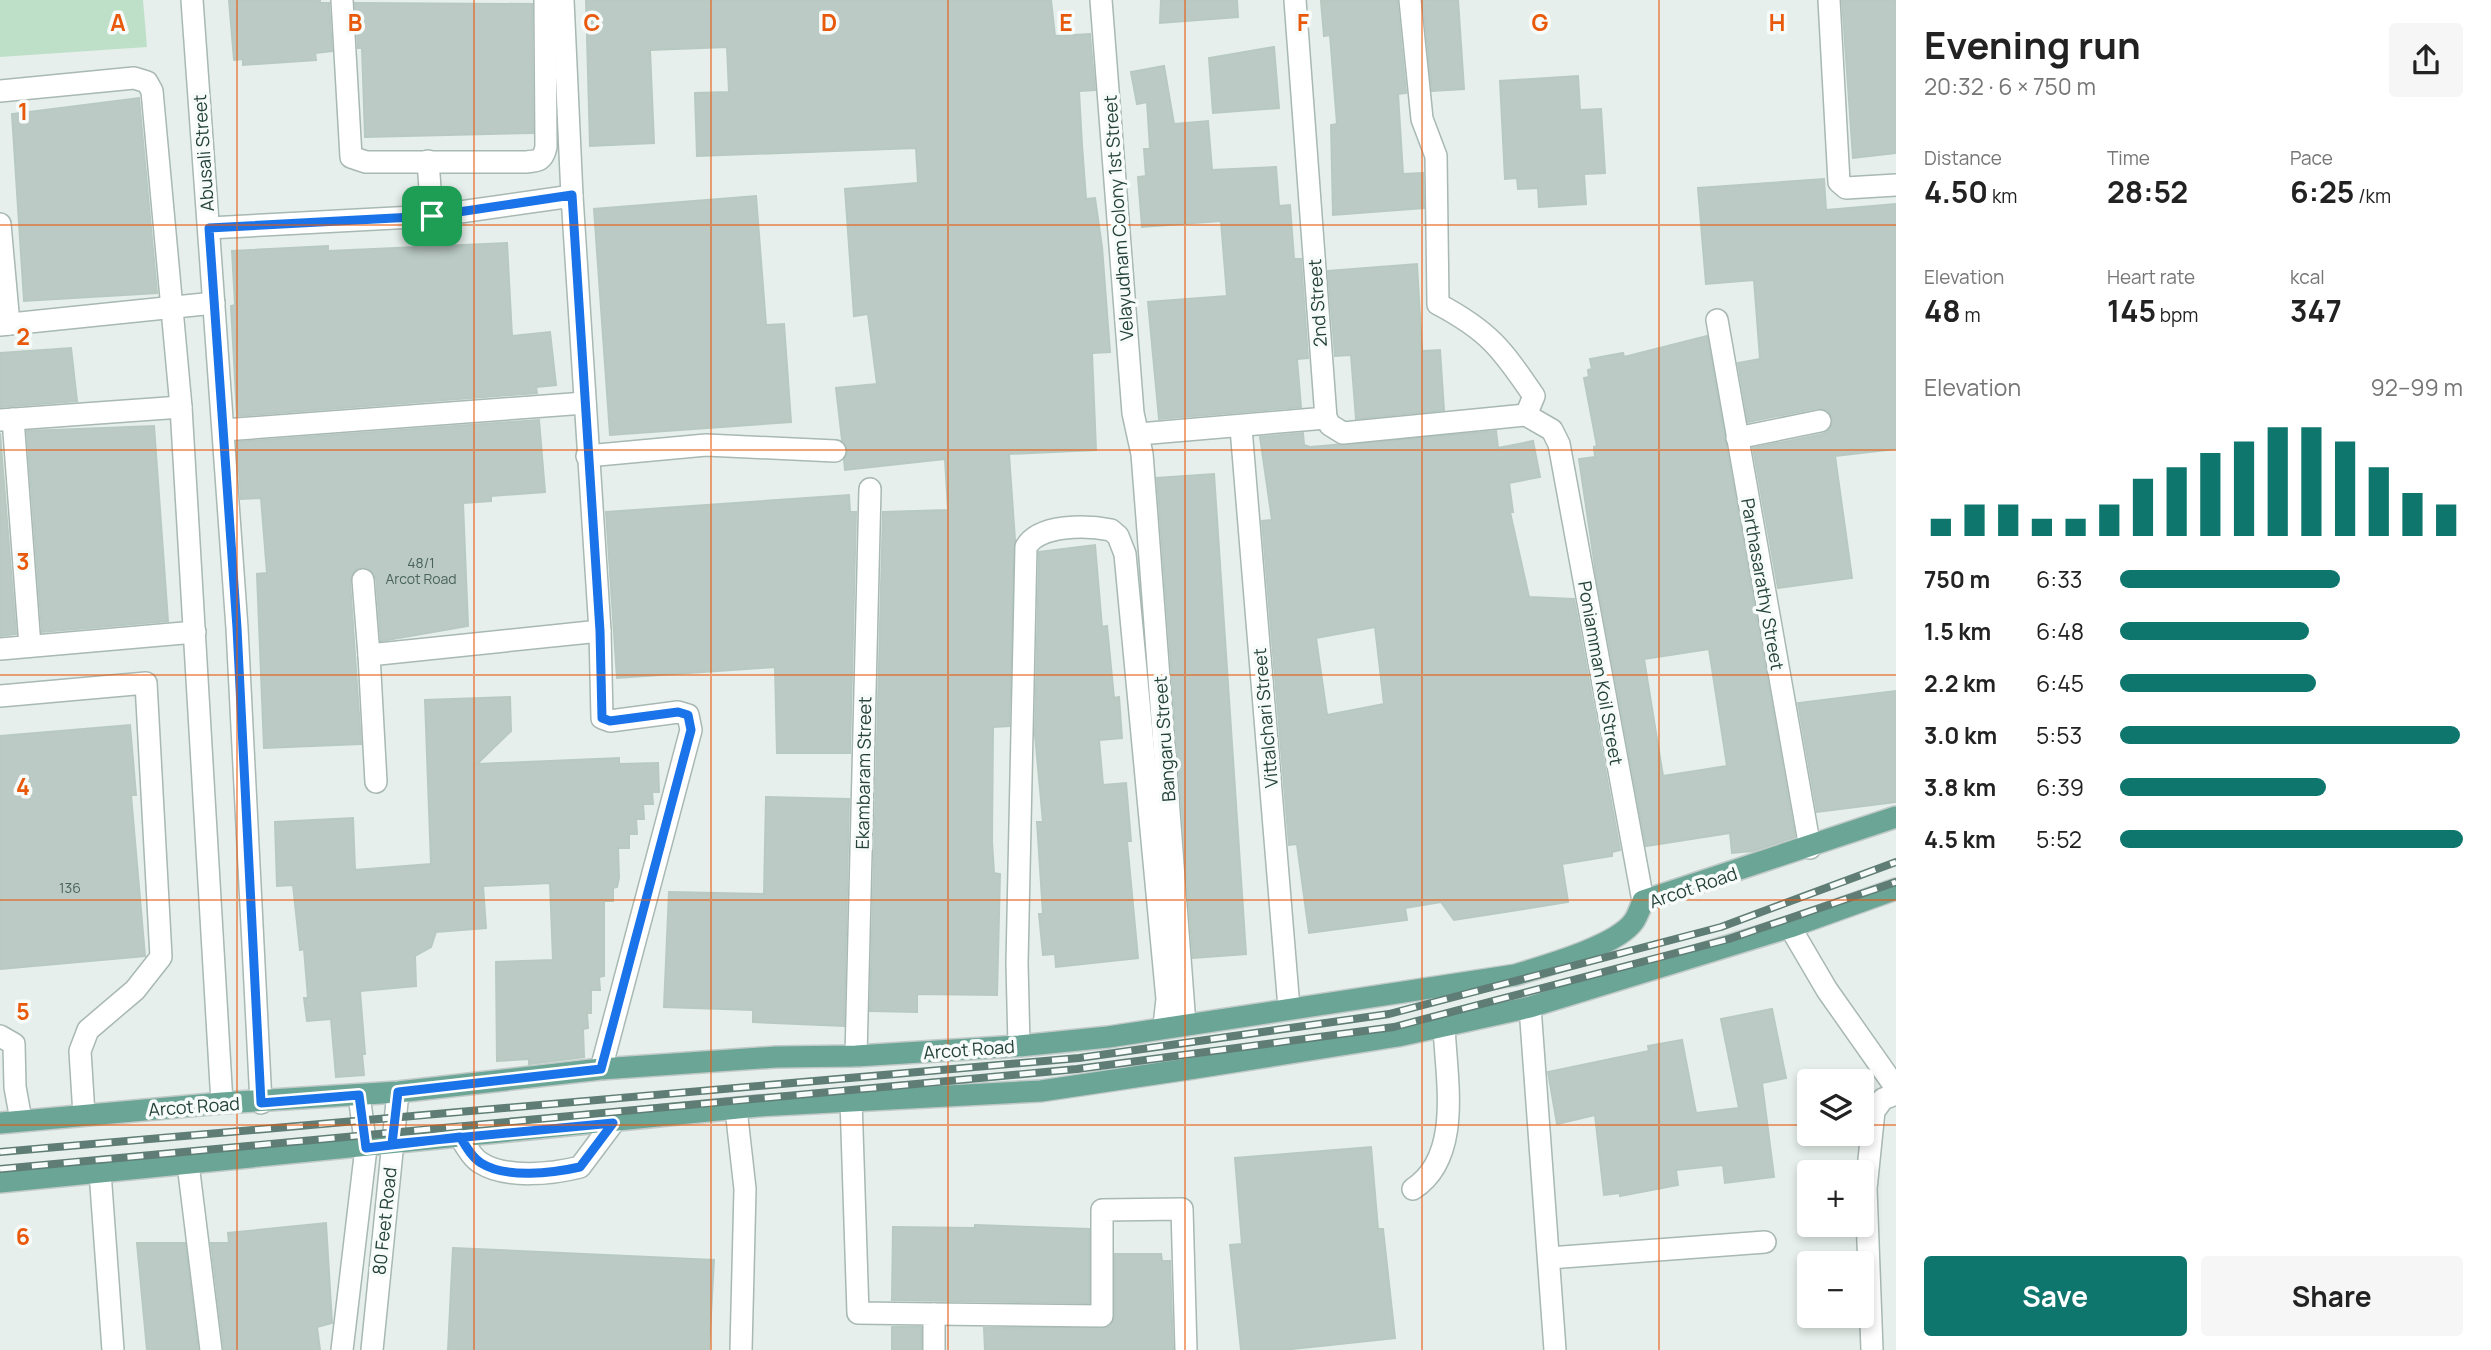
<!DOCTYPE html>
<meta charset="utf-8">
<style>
body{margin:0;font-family:Manrope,sans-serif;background:#f6f6f6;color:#222;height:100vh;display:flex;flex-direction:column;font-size:26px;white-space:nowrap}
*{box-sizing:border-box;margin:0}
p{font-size:23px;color:#767676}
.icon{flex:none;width:38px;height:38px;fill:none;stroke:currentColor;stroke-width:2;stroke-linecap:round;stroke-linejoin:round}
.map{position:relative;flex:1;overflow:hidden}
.drawer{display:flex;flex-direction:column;background:#fff;width:595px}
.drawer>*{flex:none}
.buttons{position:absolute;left:1797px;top:1069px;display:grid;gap:14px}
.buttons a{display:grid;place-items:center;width:77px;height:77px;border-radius:7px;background:#fff;box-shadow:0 4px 10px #0003;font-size:35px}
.pin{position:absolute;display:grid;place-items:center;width:60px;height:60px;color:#fff;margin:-30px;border-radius:14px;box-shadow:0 4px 10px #0006}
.round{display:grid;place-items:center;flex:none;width:74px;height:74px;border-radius:7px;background:#f6f6f6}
.summary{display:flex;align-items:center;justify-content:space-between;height:119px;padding:0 28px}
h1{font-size:38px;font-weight:700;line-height:52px}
.metrics{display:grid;grid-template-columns:repeat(3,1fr);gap:10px;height:119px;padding:7px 28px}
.metrics div{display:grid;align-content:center}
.metrics b{font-size:30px;font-weight:700}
.metrics small{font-size:19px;font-weight:400}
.metrics p{font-size:19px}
.chart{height:196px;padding:14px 28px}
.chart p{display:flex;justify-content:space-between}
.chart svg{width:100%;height:126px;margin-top:7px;stroke:#0f766e;stroke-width:6}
.primary-button{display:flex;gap:14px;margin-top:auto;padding:14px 28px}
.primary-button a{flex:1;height:80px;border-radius:7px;background:#0f766e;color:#fff;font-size:28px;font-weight:700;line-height:80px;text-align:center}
.primary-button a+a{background:#f6f6f6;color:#222}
ul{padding:0 28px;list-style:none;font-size:23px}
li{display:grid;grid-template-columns:112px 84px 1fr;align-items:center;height:52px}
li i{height:18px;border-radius:9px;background:#0f766e}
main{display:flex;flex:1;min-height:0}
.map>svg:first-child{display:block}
.green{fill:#bfe0c8}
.building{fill:#bbcac4;stroke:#b8c9c2;stroke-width:2;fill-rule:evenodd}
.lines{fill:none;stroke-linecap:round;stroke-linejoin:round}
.minor-casing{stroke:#a8b8b2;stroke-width:24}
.major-casing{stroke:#c2cac8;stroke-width:24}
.minor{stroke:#fff;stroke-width:21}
.major{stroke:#6aa596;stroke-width:21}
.rail-casing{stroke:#5f7d75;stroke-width:8}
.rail{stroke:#f7fbf9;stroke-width:5;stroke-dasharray:16;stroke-linecap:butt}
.route-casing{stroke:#fff;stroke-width:14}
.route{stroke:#1a73e8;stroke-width:9}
.grid{fill:none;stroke:#e8590c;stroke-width:2;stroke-opacity:0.55}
.labels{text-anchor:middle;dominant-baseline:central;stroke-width:7;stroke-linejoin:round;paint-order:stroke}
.number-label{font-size:14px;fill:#4a645c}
.street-label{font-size:18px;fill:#24423a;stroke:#f7fbf9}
.grid-label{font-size:23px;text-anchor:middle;font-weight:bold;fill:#e8590c;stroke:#f7fbf9;stroke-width:7;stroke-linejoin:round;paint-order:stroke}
</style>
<main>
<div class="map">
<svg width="1896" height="1350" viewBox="0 0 1896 1350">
<rect width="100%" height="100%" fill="#e6efeb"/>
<polygon class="green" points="0,0 143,0 147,47 0,57"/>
<g class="building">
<polygon points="229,0 320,0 320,3 329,3 332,51 315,53 316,60 243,65 243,59 234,60"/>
<polygon points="586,0 1051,0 1055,36 1090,34 1095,90 1079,91 1082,145 1086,199 1095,198 1102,247 1110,352 1092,353 1096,450 1009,454 1015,540 1009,726 993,727 992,841 994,873 1000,874 997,995 917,994 917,1012 870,1011 883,512 948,510 945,459 845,470 844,460 848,451 842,440 836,388 877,384 868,314 854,316 845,189 918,183 916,148 697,156 695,93 729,92 727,47 650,50 654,143 590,146"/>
<polygon points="1161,0 1237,0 1238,17 1160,23"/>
<polygon points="1397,0 1406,93 1398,94 1403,174 1423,173 1424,208 1333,215 1331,125 1337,124 1330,35 1324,36 1321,1"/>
<polygon points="1423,0 1458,0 1464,89 1432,91"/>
<polygon points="1842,0 1896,0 1896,153 1853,158"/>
<polygon points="355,3 532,4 533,133 365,137 362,48 358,48"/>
<polygon points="1274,47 1279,108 1213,113 1209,58"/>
<polygon points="1164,66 1174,124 1208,121 1212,170 1276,167 1279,206 1290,205 1294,259 1301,259 1308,358 1297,359 1301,407 1159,419 1148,302 1227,296 1221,221 1142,227 1138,177 1146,176 1144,149 1150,149 1147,102 1137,104 1131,72"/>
<polygon points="1578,76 1580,110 1601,109 1605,173 1584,174 1586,204 1539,207 1538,188 1518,189 1517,178 1505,179 1500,81"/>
<polygon points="139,98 157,293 24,301 12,114"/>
<polygon points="1824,179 1826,210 1896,204 1896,449 1835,456 1852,578 1778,588 1753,448 1823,434 1829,430 1833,419 1829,412 1818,408 1748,422 1738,363 1760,359 1754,280 1706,284 1698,188"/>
<polygon points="756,196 766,325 784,324 791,422 610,435 594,209"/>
<polygon points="507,243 512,336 550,332 556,385 536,387 537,393 237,416 231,306 235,305 232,251 328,246 328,251"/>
<polygon points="1417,264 1422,351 1440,350 1444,410 1356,419 1351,355 1335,356 1328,271"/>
<path d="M1707,336l88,501 -42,14 -21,2 -2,-20 -84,13 -50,-272 -17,-115 16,-2 -1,-10 3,-1 -13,-68 5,-1 -1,-7 4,-1 -2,-10 33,-6 1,4zM1709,649l18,117 -64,10 -19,-117z"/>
<polygon points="71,348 77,401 0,407 0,353"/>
<polygon points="539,420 545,492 491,496 491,501 463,503 468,626 381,641 376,578 368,568 356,569 350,581 361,744 264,748 257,574 267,573 261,498 241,499 237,442"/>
<polygon points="154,426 168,621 42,632 27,431"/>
<path d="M1496,431l2,17 35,-7 7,36 -31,6 4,29h-3l19,85 45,2 46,251 -8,2v4l-50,8 6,38 -114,18 -13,-18 -36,6 2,12 -98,13 -12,-89 -8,1 -27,-324 10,-1 -12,-83 43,-4 1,12 6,2zM1375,627l9,77 -57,11 -11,-77z"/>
<polygon points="0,433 16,634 0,636"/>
<polygon points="1214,474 1246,954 1193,958 1157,478"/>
<polygon points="849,495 850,512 856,512 850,753 777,753 775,667 617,678 606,512"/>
<polygon points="1095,545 1102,627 1107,626 1114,698 1119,697 1122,738 1099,740 1103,785 1126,783 1131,841 1127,841 1138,958 1056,967 1055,954 1043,955 1039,914 1043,914 1037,822 1043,822 1035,735 1039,552"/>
<polygon points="1896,691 1896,802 1817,812 1798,703"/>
<polygon points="510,697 511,731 477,764 619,758 619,764 658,763 659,792 652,792 653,804 643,804 644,819 636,819 637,834 629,834 629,848 618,848 619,878 617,887 613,888 613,901 604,901 604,976 599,977 600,990 591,990 591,1013 587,1013 588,1028 583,1029 584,1057 529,1064 529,1059 497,1061 496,962 553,960 550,883 483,886 486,928 436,932 431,947 415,956 416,986 360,991 365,1054 362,1054 364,1075 336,1077 331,1019 307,1021 304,998 308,998 304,949 300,950 293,885 277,886 275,822 353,818 355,870 431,864 425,700"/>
<polygon points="130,725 136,795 131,795 145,956 0,969 0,736"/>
<polygon points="766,797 849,799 844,1026 753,1022 753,1010 664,1007 669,892 764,894"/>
<polygon points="1772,1009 1786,1078 1762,1083 1774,1177 1725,1183 1723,1165 1676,1170 1678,1185 1620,1196 1620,1193 1604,1195 1595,1115 1557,1124 1548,1072 1649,1051 1648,1046 1682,1040 1696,1113 1739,1108 1721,1019"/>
<polygon points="1371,1147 1378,1229 1383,1229 1395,1338 1283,1350 1241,1350 1230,1245 1242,1244 1235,1158"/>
<polygon points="326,1223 332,1323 317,1327 320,1350 224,1350 211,1243 229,1243 228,1233"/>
<polygon points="975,1225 1089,1229 1089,1303 892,1300 893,1227 975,1228"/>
<polygon points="137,1243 185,1243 198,1350 147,1350"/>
<polygon points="453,1248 714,1260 709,1350 448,1350"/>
<polygon points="1115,1254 1161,1254 1162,1261 1170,1261 1173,1350 985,1350 984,1328 1109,1327 1115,1316"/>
<rect x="892" y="1327" width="29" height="23"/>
</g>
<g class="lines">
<defs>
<g id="minor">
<polyline points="192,0 237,628 261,1103"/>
<path d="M342,0l9,157 15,5h159c13,-1 18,-1 21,-15l-1,-147"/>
<polyline points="563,0 572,196"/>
<polyline points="1101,0 1133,413 1142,454 1147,518 1185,1025"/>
<path d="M1410,0l12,119 14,37 2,148c51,27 64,45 96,92l-8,19"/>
<polyline points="1829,0 1839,182 1846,188 1896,185"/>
<polyline points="0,91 134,78 147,82 152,91 181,407 222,1103"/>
<polyline points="428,161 432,216"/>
<polyline points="0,224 9,324"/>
<polyline points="209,228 432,216 572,196 600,631 602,718 610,721 678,712 688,715 691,730 601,1069"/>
<polyline points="1717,320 1810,848"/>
<polyline points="0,325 214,303"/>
<polyline points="1326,418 1330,425 1343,433 1526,415 1552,430 1559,444 1643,901"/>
<polyline points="13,419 30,646"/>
<polyline points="0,420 181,407"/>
<polyline points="1241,428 1289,1008"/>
<polyline points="224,430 585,403"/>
<polyline points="1139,434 1326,418 1295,0"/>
<polyline points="1737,438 1820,421"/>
<polyline points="587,456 706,445 835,451"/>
<polyline points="363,580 369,655"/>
<polyline points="0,649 195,632"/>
<polyline points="0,696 146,683 161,957 135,990 88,1030 80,1051 84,1115"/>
<polyline points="376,782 369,655 600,631"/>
<polyline points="1790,927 1827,990 1896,1088"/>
<polyline points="1530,1007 1555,1350"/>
<polyline points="0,1036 14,1044 15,1087 21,1120"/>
<path d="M1019,1046l-2,-83 9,-416c13,-23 61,-22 85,-17l7,6 7,18 42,445 -3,27"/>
<polyline points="856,1056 870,489"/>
<polyline points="851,1100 858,1313 934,1314 934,1350"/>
<polyline points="736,1109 745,1189 741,1350"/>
<path d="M460,1137c6,9 12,21 21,26 25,16 72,11 99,4l33,-44"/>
<polyline points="188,1164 211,1350"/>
<polyline points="100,1172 113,1350"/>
<path d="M1413,1189c50,-32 33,-111 31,-163"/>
<polyline points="1549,1258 1765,1242"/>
<polyline points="934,1314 1102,1316 1102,1210 1182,1209 1186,1350"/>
<polyline points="342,1350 366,1148 359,1095"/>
<polyline points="372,1350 398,1092"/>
<polyline points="1872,1350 1866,1189 1874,1111 1883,1099 1896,1094"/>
</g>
<g id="major">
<path d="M0,1123l222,-20 176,-11 203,-23 175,-12 80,-1 163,-10 89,-9 407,-62c29,-9 102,-29 119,-54 4,-6 6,-13 9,-20l253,-84"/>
<polyline points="0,1182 758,1106 1041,1091 1195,1068 1398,1036 1530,1007 1790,927 1896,889"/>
</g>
</defs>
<use href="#minor" class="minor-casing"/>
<use href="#major" class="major-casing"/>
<use href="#minor" class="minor"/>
<use href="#major" class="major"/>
<defs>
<g id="rail">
<polyline points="0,1152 1079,1058 1389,1014 1721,927 1896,862"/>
<polyline points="0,1169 1077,1069 1394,1027 1729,939 1896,882"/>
</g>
</defs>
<use href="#rail" class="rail-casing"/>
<use href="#rail" class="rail"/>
</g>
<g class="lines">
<defs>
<path id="route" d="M432,216l-223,12 28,400 24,475 98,-8 7,53 94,-11c6,9 12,21 21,26 25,16 72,10 99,4l33,-44 -221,21 6,-52 203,-23 90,-339 -3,-15 -10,-3 -68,9 -8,-3 -2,-87 -28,-436 -140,21"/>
</defs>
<use href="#route" class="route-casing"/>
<use href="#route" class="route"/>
</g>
<path class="grid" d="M237,0v1350M474,0v1350M711,0v1350M948,0v1350M1185,0v1350M1422,0v1350M1659,0v1350M0,225h1896M0,450h1896M0,675h1896M0,900h1896M0,1125h1810M1862,1125h34"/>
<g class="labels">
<g class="number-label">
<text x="421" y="562">48/1<tspan x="421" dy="16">Arcot Road</tspan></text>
<text x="70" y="887">136</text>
</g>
<g class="street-label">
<text transform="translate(203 153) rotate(-94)">Abusali Street</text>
<text transform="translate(1118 218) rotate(-94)">Velayudham Colony 1st Street</text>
<text transform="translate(1317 303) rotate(-94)">2nd Street</text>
<text transform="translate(1763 584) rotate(80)">Parthasarathy Street</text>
<text transform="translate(1601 673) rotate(80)">Poniamman Koil Street</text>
<text transform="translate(1265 718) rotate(-95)">Vittalchari Street</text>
<text transform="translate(1164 739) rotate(-94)">Bangaru Street</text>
<text transform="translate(863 773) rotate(-89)">Ekambaram Street</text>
<text transform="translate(1693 887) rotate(-19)">Arcot Road</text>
<text transform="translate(969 1049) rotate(-4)">Arcot Road</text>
<text transform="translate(194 1106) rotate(-4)">Arcot Road</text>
<text transform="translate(384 1221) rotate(-84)">80 Feet Road</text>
</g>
</g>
<g class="grid-label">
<text x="118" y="31">A</text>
<text x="355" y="31">B</text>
<text x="592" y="31">C</text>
<text x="829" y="31">D</text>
<text x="1066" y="31">E</text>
<text x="1303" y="31">F</text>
<text x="1540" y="31">G</text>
<text x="1777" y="31">H</text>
<text x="23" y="120">1</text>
<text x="23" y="345">2</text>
<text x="23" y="570">3</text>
<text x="23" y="795">4</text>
<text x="23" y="1020">5</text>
<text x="23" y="1245">6</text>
</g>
</svg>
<div class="buttons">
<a><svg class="icon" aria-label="layers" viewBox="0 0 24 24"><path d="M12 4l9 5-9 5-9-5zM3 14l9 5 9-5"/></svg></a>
<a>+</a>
<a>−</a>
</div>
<div class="pin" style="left:432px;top:216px;background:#1e9e55"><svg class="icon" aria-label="arrive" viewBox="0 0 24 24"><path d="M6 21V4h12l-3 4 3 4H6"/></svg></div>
</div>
<section class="drawer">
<div class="summary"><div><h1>Evening run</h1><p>20:32 · 6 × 750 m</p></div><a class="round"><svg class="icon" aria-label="share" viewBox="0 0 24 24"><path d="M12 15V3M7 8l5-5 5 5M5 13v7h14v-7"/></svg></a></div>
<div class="metrics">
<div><p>Distance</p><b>4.50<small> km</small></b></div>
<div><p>Time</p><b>28:52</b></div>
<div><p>Pace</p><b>6:25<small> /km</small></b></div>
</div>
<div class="metrics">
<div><p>Elevation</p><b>48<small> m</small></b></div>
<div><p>Heart rate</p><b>145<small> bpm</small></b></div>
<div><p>kcal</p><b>347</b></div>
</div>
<div class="chart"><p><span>Elevation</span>92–99 m</p>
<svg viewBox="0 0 160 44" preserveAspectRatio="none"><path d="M5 44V38M15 44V33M25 44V33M35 44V38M45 44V38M55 44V33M65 44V24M75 44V20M85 44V15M95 44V11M105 44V6M115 44V6M125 44V11M135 44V20M145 44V29M155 44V33"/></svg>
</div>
<ul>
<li><b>750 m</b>6:33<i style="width:64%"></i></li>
<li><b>1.5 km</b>6:48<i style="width:55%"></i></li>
<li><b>2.2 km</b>6:45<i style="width:57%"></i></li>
<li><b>3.0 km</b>5:53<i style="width:99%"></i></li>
<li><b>3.8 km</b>6:39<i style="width:60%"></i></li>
<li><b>4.5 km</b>5:52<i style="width:100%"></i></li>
</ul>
<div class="primary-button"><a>Save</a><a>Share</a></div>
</section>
</main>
